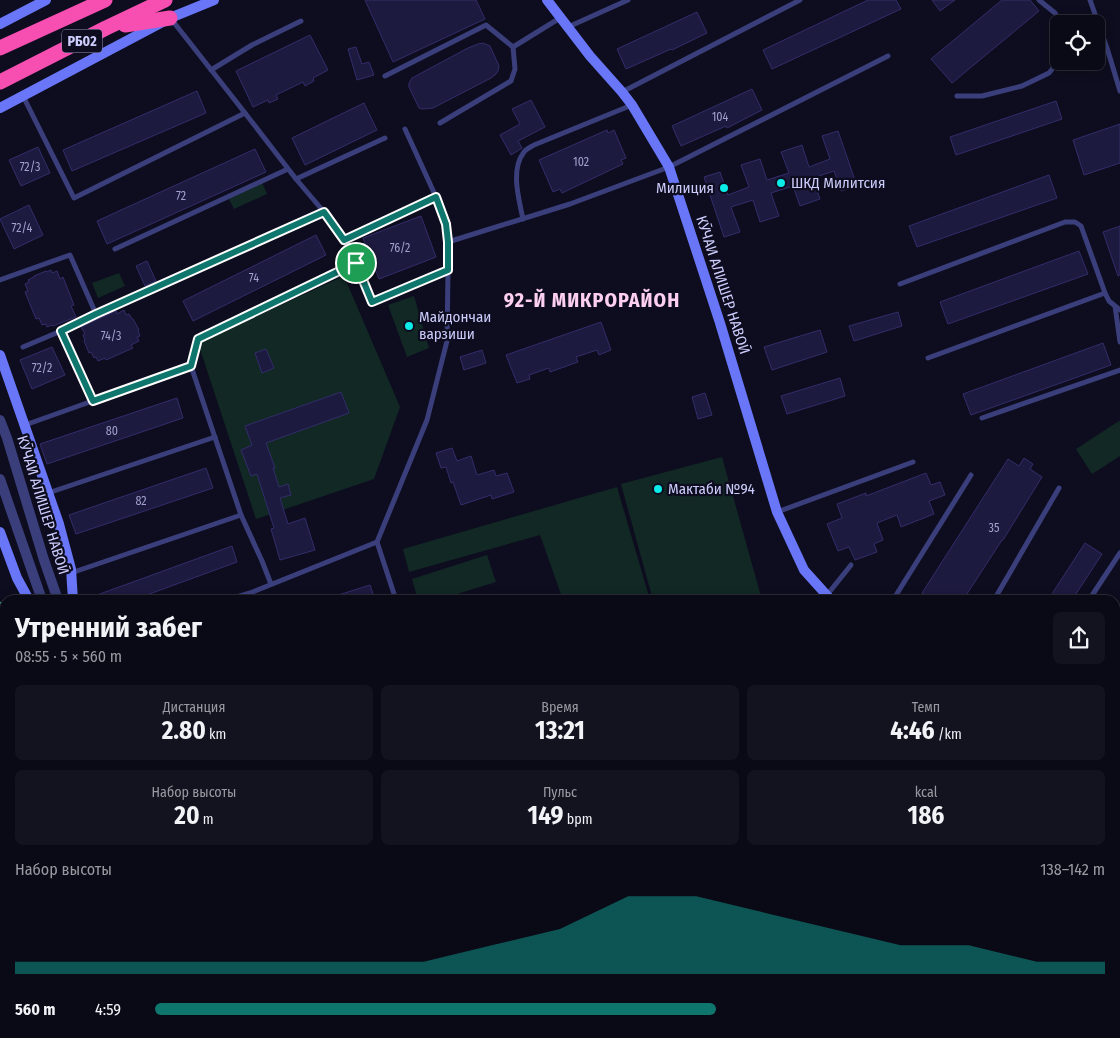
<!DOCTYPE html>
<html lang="ru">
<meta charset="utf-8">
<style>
body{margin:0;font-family:"Fira Sans Condensed",sans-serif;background:#131320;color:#f1f3f6;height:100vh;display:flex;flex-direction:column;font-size:19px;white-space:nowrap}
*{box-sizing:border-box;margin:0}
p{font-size:16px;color:#999aa1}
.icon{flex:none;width:28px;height:28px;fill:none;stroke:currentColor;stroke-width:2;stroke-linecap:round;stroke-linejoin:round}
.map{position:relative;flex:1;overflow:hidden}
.panel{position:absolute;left:0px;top:595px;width:1120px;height:444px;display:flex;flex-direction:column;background:#0a0a17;border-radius:15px 15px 0 0;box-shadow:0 2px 12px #0003,0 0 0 1px #2a2b36}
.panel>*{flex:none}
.controls{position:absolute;left:1050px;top:15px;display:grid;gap:10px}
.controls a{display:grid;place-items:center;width:55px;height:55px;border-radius:8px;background:#0a0a17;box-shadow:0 2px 12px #0003,0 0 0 1px #2a2b36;font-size:25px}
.pin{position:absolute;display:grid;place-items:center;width:42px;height:42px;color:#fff;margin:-21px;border:2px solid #fff;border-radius:50%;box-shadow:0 1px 5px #0007}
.round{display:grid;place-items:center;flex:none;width:52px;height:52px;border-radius:8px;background:#131320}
.overview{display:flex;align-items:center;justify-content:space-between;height:85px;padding:0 15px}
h1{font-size:28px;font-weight:700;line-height:38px}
.stats{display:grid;grid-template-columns:repeat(3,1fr);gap:8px;height:85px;padding:5px 15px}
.stats div{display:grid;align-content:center;border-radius:8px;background:#131320;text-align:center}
.stats b{font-size:25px;font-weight:700}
.stats small{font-size:14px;font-weight:400}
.stats p{font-size:14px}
.chart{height:140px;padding:10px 15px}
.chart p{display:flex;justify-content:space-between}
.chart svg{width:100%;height:90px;margin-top:5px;fill:#0f766e;opacity:.7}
ul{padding:0 15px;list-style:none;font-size:16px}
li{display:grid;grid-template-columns:80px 60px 1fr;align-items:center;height:38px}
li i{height:12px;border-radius:6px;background:#0f766e}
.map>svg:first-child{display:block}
.green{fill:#112825}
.building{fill:#1d1a3f;stroke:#322d6a}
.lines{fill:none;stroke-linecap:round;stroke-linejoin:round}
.path{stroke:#33ab96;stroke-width:2;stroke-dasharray:2.5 4;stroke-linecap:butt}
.lane{stroke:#3a3f7c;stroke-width:5}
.street{stroke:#3a3f7c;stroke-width:10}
.secondary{stroke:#6976f8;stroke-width:10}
.highway{stroke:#f74eb2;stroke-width:15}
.route-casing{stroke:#fff;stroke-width:10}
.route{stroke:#0f766e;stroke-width:6}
.poi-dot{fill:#0bebe8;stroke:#0e0d1f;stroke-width:2}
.labels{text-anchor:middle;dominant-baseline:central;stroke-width:4.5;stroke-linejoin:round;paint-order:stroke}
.number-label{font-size:12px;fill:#a1a0ce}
.shield{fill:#0e0d1f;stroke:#9493ba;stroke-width:1}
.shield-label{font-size:14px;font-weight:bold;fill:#cdcdfd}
.poi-label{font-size:15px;fill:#cdcdfd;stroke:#0e0d1f;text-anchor:start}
.street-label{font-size:15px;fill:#cdcdfd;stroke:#0e0d1f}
.district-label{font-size:20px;font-weight:bold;letter-spacing:1px;fill:#fdcff1;stroke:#0e0d1f}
</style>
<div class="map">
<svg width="1120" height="1038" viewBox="0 0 1120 1038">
<rect width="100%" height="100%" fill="#0e0d1f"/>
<g class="green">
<polygon points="261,180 267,194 234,209 227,195"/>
<polygon points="119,273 125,286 98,298 92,283"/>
<polygon points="344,276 400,407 374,479 256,519 198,343"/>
<polygon points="414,296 429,348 407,357 388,305"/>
<polygon points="1119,421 1120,422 1120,456 1092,474 1076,449"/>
<polygon points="722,457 762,600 653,600 621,484"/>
<polygon points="617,487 650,600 563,600 540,535 409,572 403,549"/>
<polygon points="487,555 496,582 457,594 458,600 418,600 412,579"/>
</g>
<g class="building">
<polygon points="365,0 476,0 485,19 393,62"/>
<polygon points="868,0 896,0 901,9 772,69 763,50"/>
<polygon points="932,0 955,0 940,11"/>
<polygon points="1002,0 1030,0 1039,11 952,83 931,59"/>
<polygon points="697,12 707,33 672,50 671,49 626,69 617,49"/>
<polygon points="310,35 328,70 313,78 314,81 305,86 303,82 276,95 278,99 269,103 268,100 253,107 236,71"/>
<polygon points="483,43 490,46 499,66 498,71 495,75 491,78 433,108 423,109 419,108 409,87 409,83 412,78 468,48 478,44"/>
<polygon points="356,47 362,64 369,62 374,75 357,80 348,49"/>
<polygon points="752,89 762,110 727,128 726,126 681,146 672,126"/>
<polygon points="197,91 206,113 72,171 63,150"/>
<polygon points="531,100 545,127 518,141 522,148 511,155 500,135 520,124 512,109"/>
<polygon points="1056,101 1062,119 956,155 950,137"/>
<polygon points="364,103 377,130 305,165 292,138"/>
<polygon points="1120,124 1120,163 1084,175 1073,140"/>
<polygon points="607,130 608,133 614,130 626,158 621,160 623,164 562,193 560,189 553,192 539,160"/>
<polygon points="838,131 857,186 841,191 834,171 813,178 820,199 800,206 793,186 771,193 779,216 760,222 753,200 731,207 740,232 724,237 704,177 720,172 728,195 749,187 741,165 760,159 767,180 789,173 781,152 802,145 809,167 830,159 822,136"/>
<polygon points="38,147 50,173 21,186 9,160"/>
<polygon points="255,149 266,172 107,244 97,221"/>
<polygon points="1049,175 1057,198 917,247 909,226"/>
<polygon points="29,205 43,235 14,249 0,219"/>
<polygon points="421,216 436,257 379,279 363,238"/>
<polygon points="1120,226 1120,275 1118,276 1103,232"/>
<polygon points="316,235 326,255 193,321 183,301"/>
<polygon points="1079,251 1088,274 948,324 940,302"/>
<polygon points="147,261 156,281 145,286 136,266"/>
<polygon points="51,270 52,273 57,271 60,279 63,277 74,305 71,306 76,317 53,326 52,325 47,327 46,324 42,325 39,318 36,319 25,292 28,291 25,284 29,282 28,280 34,277 34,276 46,271 46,272"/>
<polygon points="124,310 126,315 129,314 132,319 133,319 139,330 138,331 140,336 137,337 139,341 131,345 133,348 106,360 105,358 98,361 96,357 94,358 91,352 89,353 84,341 85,340 83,335 85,334 81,327 116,311 117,314"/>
<polygon points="898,312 902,326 854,341 849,326"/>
<polygon points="601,322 611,350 599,355 597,350 576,357 578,362 550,372 549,368 529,375 530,379 517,383 506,355"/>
<polygon points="820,330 827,352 772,370 764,347"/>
<polygon points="1103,343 1111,365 971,415 963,394"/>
<polygon points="52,347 65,375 32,389 20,360"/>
<polygon points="266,349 274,368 262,373 255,353"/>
<polygon points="482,350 486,363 464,370 460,357"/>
<polygon points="840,378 845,396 787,414 781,396"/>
<polygon points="341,392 349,413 266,443 275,468 273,468 279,487 288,484 291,495 280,498 288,524 305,518 315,550 280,560 271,529 274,528 257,474 251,476 241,450 252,445 245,426"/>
<polygon points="705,393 712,415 698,419 692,397"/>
<polygon points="177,398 183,418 47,464 40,444"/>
<polygon points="452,448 457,461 471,456 477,475 494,470 496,476 507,473 514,492 492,499 491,495 461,505 453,482 451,483 446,467 441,468 436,453"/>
<polygon points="1024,458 1033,464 1030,469 1042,477 1003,540 1002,540 963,600 934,600 922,593 1008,459 1019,466"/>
<polygon points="206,468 213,488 76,534 69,515"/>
<polygon points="926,473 931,485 940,482 945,495 929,501 934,514 901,527 897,515 877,523 883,540 874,544 877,552 855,560 849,547 838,551 827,524 842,518 837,504 866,493 866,496"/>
<polygon points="1085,543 1102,554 1072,600 1048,600"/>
<polygon points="232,546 237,562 133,600 87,600 86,599"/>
<polygon points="370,585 375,600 329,600 329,598"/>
</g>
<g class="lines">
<polyline class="path" points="0,602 5,617"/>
<g class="lane">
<polyline points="1039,0 1055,13 1062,24"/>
<polyline points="1090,0 1107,48 1120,91"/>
<polyline points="568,27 628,0"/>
<polyline points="211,70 252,45 301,21"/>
<polyline points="385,76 486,25 513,47 560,18"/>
<polyline points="622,92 800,0"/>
<polyline points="23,96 74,198 245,113 172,20"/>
<polyline points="957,96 982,96 1022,86 1049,73 1057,63 1059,60"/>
<polyline points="245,113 296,179 324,212 344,240 436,197"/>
<polyline points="440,123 511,81 515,69 513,47"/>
<polyline points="296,179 385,138"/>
<path d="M523,219c-4,-20 -13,-49 1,-67 2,-3 7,-5 10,-7l98,-40"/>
<polyline points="344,240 356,263 372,302 448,270"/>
<polyline points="448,242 570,204 669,167 888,56"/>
<polyline points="115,249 288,169"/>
<polyline points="0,280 70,255 96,314 61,331"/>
<polyline points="900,284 1065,222 1075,222 1081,226 1105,293 928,358"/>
<polyline points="1105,293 1109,301 1120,310"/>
<polyline points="1115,306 1120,342"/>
<polyline points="96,314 324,212"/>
<polyline points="23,347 61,331 93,401"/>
<polyline points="982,418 1120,370"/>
<polyline points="25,425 191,366"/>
<polyline points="48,493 215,437"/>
<polyline points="777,512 913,462"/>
<polyline points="377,542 396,600"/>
<polyline points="71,573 241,515"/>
<polyline points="271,584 262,561 241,515 191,366 198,339 356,263"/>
<polyline points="827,595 851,565"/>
<polyline points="227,600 250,593 377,542 427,420 447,341 448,270 448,242 446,224 436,197 405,129"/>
<polyline points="893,600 971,475"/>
<polyline points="994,600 1059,488"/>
<polyline points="1089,600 1120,553"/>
<polyline points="1115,693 1120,685"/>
<polyline points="0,723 5,718"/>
<polyline points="0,893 5,908"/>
<polyline points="1115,947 1120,942"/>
<polyline points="1115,1014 1120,1009"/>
<polyline points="0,1027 5,1025"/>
<polyline points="53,1034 55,1038"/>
<polyline points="258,1034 260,1038"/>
<polyline points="584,1034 588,1038"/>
<polyline points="1032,1034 1035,1038"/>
<polyline points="203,1038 214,1035"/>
<polyline points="270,1038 280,1034"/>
<polyline points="649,1038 650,1034"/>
<polyline points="757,1038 763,1034"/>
<polyline points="997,1038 1002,1034"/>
<polyline points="1093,1038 1097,1034"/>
</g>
<g class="street">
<polyline points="0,420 7,438 44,560 58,600"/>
<polyline points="0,479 42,600"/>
<polyline points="214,1034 216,1038"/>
</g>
<g class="secondary">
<polyline points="547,0 590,56 622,92 632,105 669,167 720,323 777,512 804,570 831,600"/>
<polyline points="0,24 46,0"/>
<polyline points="0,108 170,18 214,0"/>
<polyline points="0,355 59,524 71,569 73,600"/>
<polyline points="0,532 17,578 29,600"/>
<polyline points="1115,768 1120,771"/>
</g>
<g class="highway">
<polyline points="125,25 170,18"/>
<polyline points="0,48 105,0"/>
<polyline points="0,82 106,28 165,0"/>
</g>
</g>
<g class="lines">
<defs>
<polygon id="route" points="436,197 446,224 448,242 448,270 372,302 356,263 198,339 191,366 93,401 61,331 96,314 324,212 344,240"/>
</defs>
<use href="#route" class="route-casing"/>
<use href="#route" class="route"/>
</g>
<g class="poi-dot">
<circle cx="781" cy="183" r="5"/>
<circle cx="724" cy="188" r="5"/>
<circle cx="409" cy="326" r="5"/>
<circle cx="658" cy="489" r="5"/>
</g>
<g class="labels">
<g class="number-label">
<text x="720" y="117">104</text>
<text x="581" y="162">102</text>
<text x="30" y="167">72/3</text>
<text x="181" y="196">72</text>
<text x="22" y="228">72/4</text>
<text x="400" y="248">76/2</text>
<text x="254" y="278">74</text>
<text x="111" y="336">74/3</text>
<text x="42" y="368">72/2</text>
<text x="112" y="431">80</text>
<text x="141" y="501">82</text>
<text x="994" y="528">35</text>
</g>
<rect class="shield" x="62" y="29.5" width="40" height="23" rx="4"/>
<g class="shield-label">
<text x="82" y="41">РБ02</text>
</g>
<g class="poi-label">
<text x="791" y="183">ШКД Милитсия</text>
<text x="714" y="188" text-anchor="end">Милиция</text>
<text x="419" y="317">Майдончаи<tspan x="419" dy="17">варзиши</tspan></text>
<text x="668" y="489">Мактаби №94</text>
</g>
<g class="street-label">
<text transform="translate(723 285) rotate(72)">КӮЧАИ АЛИШЕР НАВОӢ</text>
<text transform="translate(43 505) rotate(73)">КӮЧАИ АЛИШЕР НАВОӢ</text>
</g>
<g class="district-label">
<text x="592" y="300">92-Й МИКРОРАЙОН</text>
</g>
</g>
</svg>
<div class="controls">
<a><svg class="icon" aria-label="locate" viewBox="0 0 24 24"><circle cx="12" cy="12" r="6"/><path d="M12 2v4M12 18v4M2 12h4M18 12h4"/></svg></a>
</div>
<div class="pin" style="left:356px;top:263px;background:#1e9e55"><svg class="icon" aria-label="arrive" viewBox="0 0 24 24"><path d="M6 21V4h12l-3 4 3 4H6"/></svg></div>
<section class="panel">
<div class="overview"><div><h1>Утренний забег</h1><p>08:55 · 5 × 560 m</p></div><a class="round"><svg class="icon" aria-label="share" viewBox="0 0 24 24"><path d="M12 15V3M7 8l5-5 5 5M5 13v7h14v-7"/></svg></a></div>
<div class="stats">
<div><p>Дистанция</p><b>2.80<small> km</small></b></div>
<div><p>Время</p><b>13:21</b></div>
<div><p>Темп</p><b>4:46<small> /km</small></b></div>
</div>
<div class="stats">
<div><p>Набор высоты</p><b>20<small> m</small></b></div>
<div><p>Пульс</p><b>149<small> bpm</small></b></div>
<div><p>kcal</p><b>186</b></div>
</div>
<div class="chart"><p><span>Набор высоты</span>138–142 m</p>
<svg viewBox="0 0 160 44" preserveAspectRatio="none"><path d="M0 44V38L10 38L20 38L30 38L40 38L50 38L60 38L70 30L80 22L90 6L100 6L110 14L120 22L130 30L140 30L150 38L160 38V44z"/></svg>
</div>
<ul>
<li><b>560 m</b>4:59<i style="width:59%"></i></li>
</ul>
</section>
</div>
